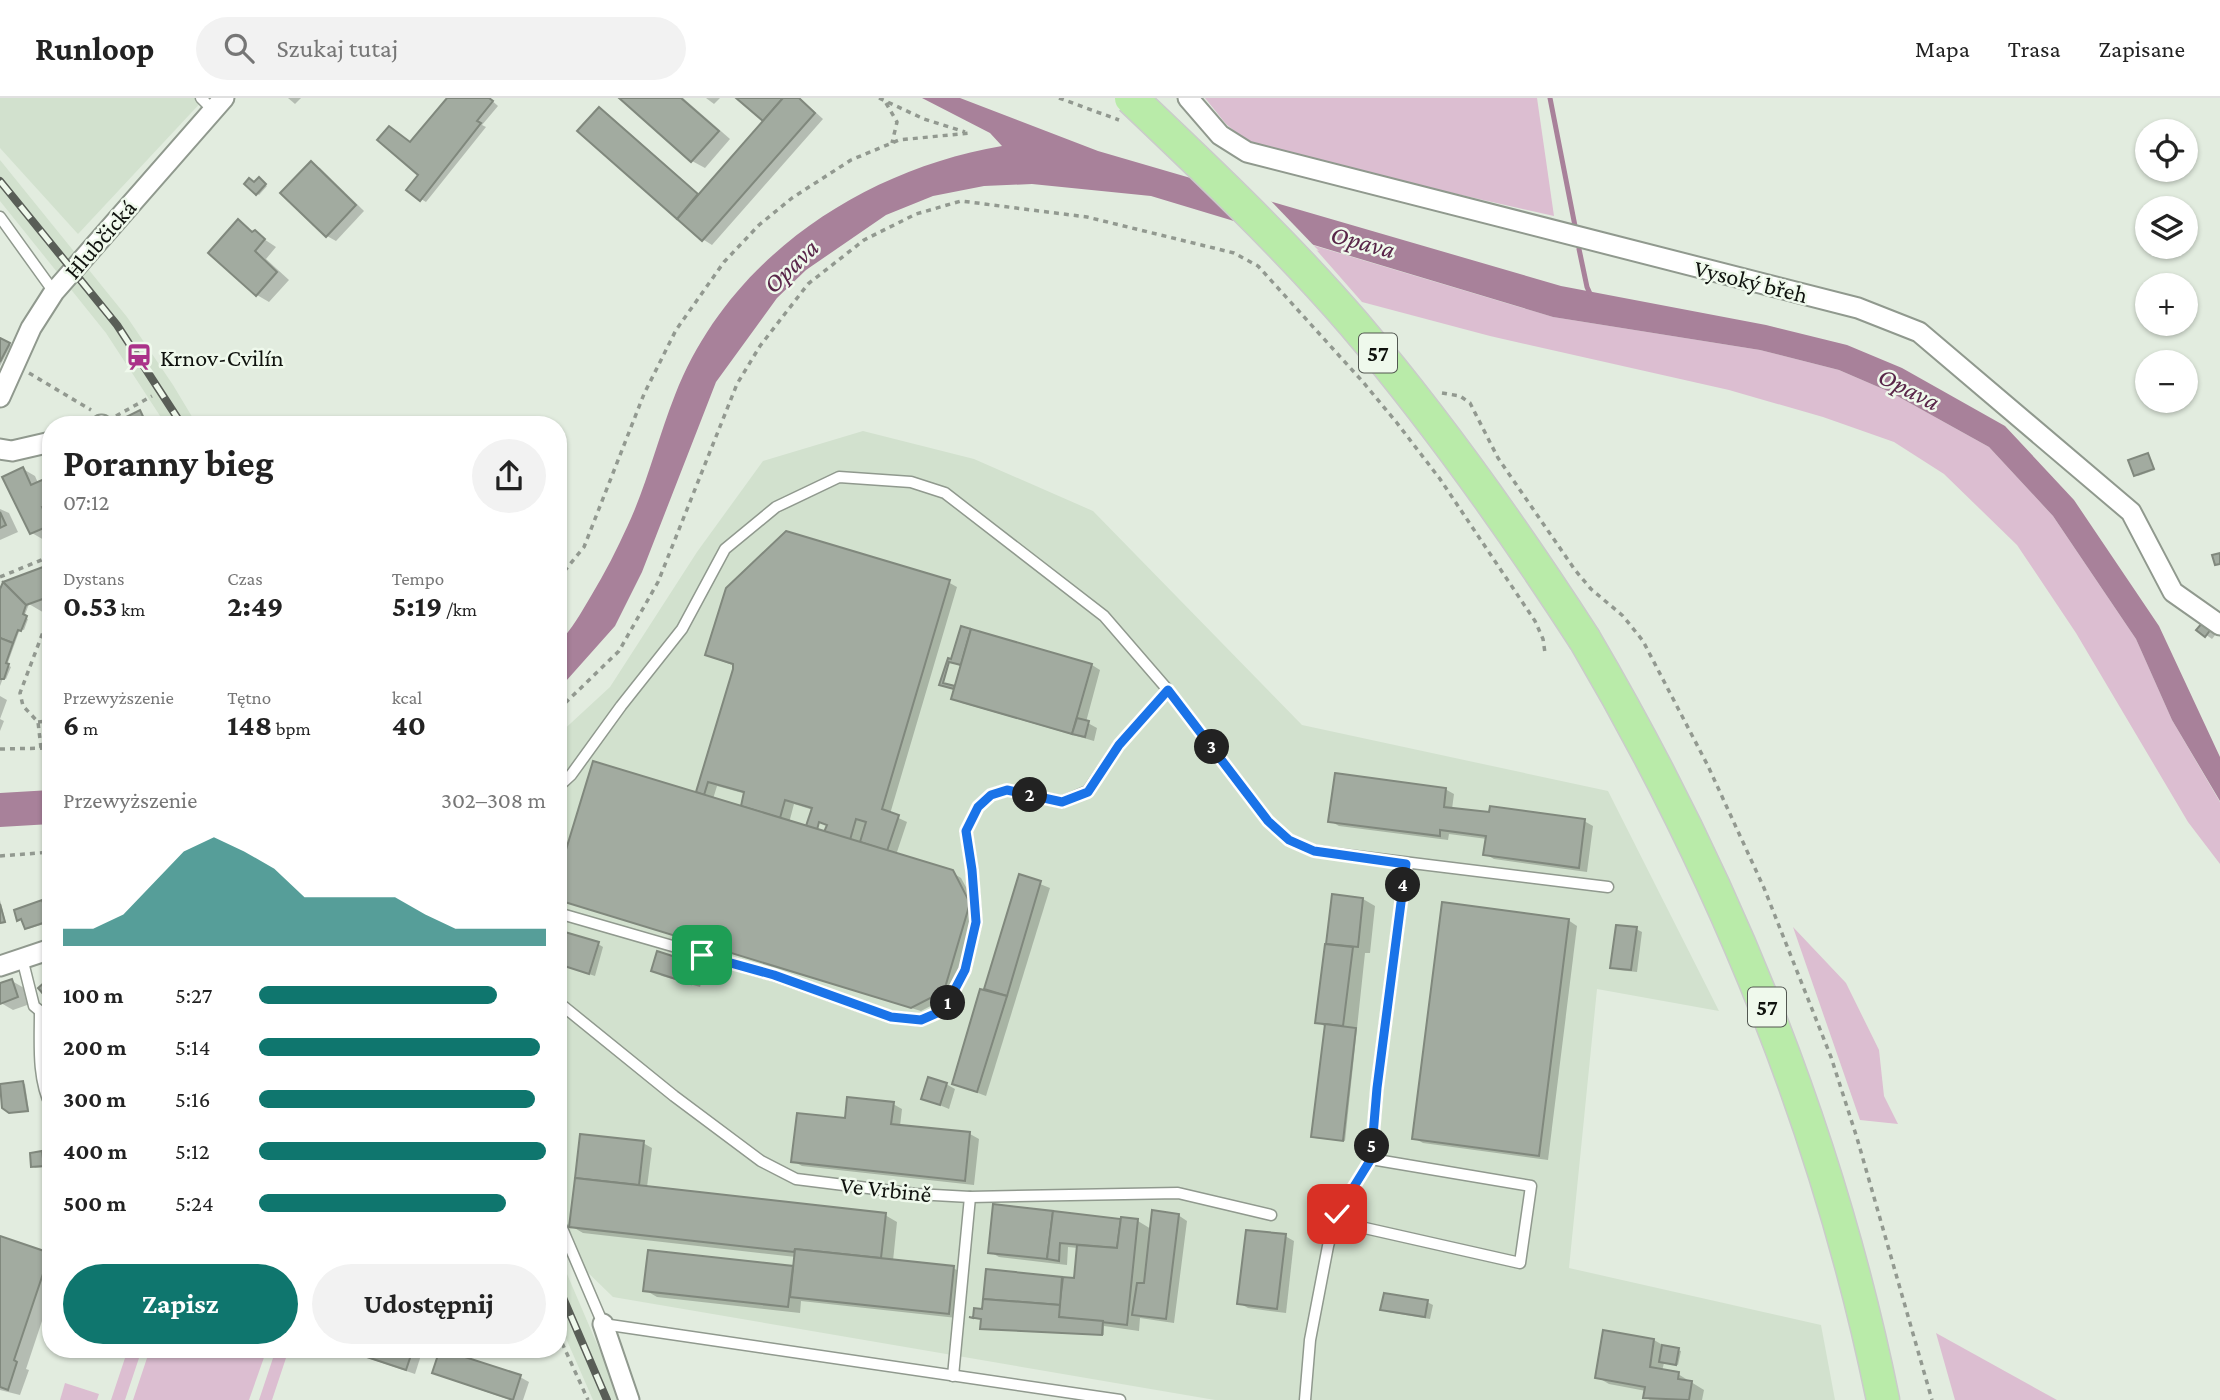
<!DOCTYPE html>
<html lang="pl">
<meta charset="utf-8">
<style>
body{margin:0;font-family:"Crimson Pro",serif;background:#f2f2f2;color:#222;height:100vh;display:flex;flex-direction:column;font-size:26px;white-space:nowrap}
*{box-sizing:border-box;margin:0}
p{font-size:23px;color:#767676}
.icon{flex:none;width:38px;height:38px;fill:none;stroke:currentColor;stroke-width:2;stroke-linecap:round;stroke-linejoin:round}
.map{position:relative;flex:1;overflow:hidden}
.sheet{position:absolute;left:42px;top:318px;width:525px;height:942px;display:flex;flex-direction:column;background:#fff;border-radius:28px;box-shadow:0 2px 5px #0004}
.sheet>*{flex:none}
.controls{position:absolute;left:2135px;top:21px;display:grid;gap:14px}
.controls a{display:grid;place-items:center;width:63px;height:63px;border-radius:50%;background:#fff;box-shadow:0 2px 5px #0004;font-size:35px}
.pin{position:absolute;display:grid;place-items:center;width:60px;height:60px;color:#fff;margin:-30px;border-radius:14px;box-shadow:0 4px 10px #0006}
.km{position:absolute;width:35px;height:35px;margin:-18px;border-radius:50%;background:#222;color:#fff;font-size:19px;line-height:35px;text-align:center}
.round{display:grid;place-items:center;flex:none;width:74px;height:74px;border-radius:37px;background:#f2f2f2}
.overview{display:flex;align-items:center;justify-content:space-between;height:119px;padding:0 21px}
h1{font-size:38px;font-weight:700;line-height:52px}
.figures{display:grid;grid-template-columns:repeat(3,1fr);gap:10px;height:119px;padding:7px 21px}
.figures div{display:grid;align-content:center}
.figures b{font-size:30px;font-weight:700}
.figures small{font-size:19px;font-weight:400}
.figures p{font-size:19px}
.chart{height:196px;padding:14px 21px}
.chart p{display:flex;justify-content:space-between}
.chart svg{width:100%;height:126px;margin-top:7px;fill:#0f766e;opacity:.7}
.primary-button{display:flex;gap:14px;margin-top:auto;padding:14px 21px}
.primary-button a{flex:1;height:80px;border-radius:42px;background:#0f766e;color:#fff;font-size:28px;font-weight:700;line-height:80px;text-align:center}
.primary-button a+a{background:#f2f2f2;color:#222}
ul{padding:0 21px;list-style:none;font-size:23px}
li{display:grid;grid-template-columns:112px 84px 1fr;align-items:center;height:52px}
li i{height:18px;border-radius:9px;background:#0f766e}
header{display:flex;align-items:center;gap:42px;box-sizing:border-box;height:98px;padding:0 35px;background:#fff;border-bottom:2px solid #e0e0e0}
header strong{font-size:33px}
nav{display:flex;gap:38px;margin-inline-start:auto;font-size:24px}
.search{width:490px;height:63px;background:#f2f2f2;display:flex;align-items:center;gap:18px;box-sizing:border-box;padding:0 24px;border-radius:38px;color:#767676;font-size:26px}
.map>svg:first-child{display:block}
.built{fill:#d2e1ce}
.green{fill:#dcbed1}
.water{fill:#a8819a}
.pier{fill:#e2ecdf}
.shadow{fill:#0003;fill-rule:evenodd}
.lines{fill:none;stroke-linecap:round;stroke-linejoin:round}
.stream{stroke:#a8819a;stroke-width:5}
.building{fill:#a2aba0;stroke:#80887d;stroke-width:2}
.service-casing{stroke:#90998e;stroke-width:13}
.minor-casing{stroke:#90998e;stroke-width:23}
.primary-casing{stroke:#cacbca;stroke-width:35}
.path{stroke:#929990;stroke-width:3.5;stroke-dasharray:5 5;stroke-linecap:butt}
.service{stroke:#fff;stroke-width:10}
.minor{stroke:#fff;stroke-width:19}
.primary{stroke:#b9eba9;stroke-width:32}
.rail-casing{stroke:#595e57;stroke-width:8}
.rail{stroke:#eff9ec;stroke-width:5;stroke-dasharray:16;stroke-linecap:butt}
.primary-bridge-casing{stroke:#cacbca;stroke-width:35;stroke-linecap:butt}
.primary-bridge{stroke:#b9eba9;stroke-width:32}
.route-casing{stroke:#fff;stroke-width:14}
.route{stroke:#1a73e8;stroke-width:9}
.labels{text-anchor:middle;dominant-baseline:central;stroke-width:5;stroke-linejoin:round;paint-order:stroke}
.shield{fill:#eff9ec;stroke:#525751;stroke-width:2}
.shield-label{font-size:23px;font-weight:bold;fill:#0f120e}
.street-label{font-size:24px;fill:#0f120e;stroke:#eff9ec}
.poi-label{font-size:24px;fill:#0f120e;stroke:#eff9ec;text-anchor:start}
.water-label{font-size:26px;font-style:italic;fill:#592649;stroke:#eff9ec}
</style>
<header>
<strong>Runloop</strong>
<div class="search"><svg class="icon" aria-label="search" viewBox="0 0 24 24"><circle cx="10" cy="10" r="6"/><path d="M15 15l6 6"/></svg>Szukaj tutaj</div>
<nav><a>Mapa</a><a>Trasa</a><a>Zapisane</a></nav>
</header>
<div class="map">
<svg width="2220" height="1302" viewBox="0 0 2220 1302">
<rect width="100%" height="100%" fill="#e2ecdf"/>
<g class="built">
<polygon points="0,0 205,0 78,136 0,50"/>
<polygon points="0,62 127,219 173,287 197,327 166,327 106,235 0,103"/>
<polygon points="863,333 974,361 1093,413 1302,627 1608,693 1719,913 1597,891 1569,1170 1821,1227 1835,1302 1215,1302 613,1199 576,1163 558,1124 558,637 610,589 697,454 763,363"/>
<polygon points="558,1155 621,1302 593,1302 558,1222"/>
</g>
<g class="green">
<polygon points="1205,0 1537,0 1554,118 1255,50 1226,26"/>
<polygon points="1312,147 1553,219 1760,252 1839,272 1890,294 1989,349 2053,418 2136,541 2172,622 2220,704 2220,766 2188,724 2076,535 2017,447 1944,376 1894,344 1823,319 1729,292 1490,238 1362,204"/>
<polygon points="1793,829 1846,885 1879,952 1884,998 1898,1026 1860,1022"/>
<polygon points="1936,1235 2057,1302 1955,1302"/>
<polygon points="128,1251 142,1251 125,1302 111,1302"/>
<polygon points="150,1251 267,1251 249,1302 133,1302"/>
<polygon points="276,1251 289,1251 272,1302 259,1302"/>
<polygon points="65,1285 99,1296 97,1302 60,1302"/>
</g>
<g class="water">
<path d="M922,0h38l138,53 463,135 205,39 81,20 55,23 103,58 69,74 85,126 61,131v44l-48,-81 -36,-81 -83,-123 -64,-69 -99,-55 -51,-22 -79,-20 -207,-33 -402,-121 -119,-12 -48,2 -51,10 -47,19 -80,55 -29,28 -61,84 -74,190 -27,54 -57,64v-46c14,-15 23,-31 33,-48 14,-23 26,-47 37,-71 19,-41 30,-87 47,-130 53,-136 186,-225 327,-249l-12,-13z"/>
<polygon points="51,692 51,726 0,729 0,695"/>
</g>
<polygon class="pier" points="1195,78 1268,100 1319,153 1248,131"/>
<g class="shadow">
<polygon points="288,0 301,0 295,6"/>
<polygon points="449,0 489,0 498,8 482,27 486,29 426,104 421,101 420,77 411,46"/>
<polygon points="621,0 683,0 730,41 705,70 692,63"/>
<polygon points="706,0 720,0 714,6"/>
<polygon points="739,0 800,0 823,21 712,147 704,142 580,33 599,11 608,16 700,97 765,23"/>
<polygon points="311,65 320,70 364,113 336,143 327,138"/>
<polygon points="259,82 267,88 259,97 246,86 255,86"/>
<polygon points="238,124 276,149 266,161 289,182 269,204 257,197 210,155"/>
<polygon points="0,242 11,247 0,268"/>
<polygon points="2148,357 2155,372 2138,378 2136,377"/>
<polygon points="23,371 35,378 38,385 51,379 51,439 44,442 32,435"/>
<polygon points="0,411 9,415 18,434 0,442"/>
<polygon points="51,467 51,515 46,516 29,506 24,519 28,521 24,532 20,531 7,567 11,569 6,581 3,580 0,588 0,496"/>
<path d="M948,484l9,5 -67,227 17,8 -11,33 55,17 10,6 17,31 -26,86 -31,16 -363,-111v-18l139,-88 38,-125v-3l-27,-10zM717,688l29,8 -4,14 -29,-9zM794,706l19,6 -6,18 -18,-5zM818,722l11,4 -3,10 -11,-3z"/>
<polygon points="2209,530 2216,536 2212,541 2199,532"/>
<polygon points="949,562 1092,567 1100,572 1086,624 1097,630 1094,643 962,605 953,600 962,569"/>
<polygon points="0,598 7,602 0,621 4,623 0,633"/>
<polygon points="1445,691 1454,696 1452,711 1584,723 1593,728 1587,774 1494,761 1485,756 1487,741 1449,736 1448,742 1339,728 1330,723"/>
<polygon points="1020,778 1050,790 986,998 954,986"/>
<polygon points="1334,798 1363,801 1375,808 1370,855 1365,855 1345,1043 1315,1040 1326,929 1317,924"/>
<polygon points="0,802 6,825 0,826"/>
<polygon points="42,804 50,824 28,831 23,822 19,821"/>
<polygon points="1568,822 1577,828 1548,1062 1423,1045 1414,1040"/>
<polygon points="1636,831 1642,834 1637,874 1618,872 1612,869"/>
<polygon points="598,846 603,849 595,878 558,866"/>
<polygon points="696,867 705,872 700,889 662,878 653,873"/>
<polygon points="12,883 24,890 30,906 13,912 1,905 0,886"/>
<polygon points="23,985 25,986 29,1013 13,1015 3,1009"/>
<polygon points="946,986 955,991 949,1011 923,1000"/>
<polygon points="893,1006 902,1011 900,1028 970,1036 979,1041 974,1087 802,1068 793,1063 846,1022"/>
<polygon points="581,1038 643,1045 652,1050 647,1089 885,1117 897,1124 893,1163 953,1170 962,1175 957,1220 801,1203 800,1215 657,1199 645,1192 649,1154 794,1170 796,1159 583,1135 571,1128"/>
<polygon points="42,1055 44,1056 45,1069 35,1070 33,1068"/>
<polygon points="1178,1117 1187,1123 1174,1225 1140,1220 1139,1233 1104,1228 1104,1237 984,1231 982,1221 975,1219 983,1213 987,1173 1076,1182 1078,1150 1068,1149 1067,1167 999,1159 990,1154 1138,1123 1151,1131"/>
<polygon points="1285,1138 1294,1143 1286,1215 1248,1210 1239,1205"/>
<polygon points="0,1140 51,1157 51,1196 26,1271 29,1272 20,1297 0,1292"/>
<polygon points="1427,1204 1433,1207 1430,1221 1388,1214 1382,1211"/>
<polygon points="1605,1234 1654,1242 1666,1249 1681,1253 1678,1267 1664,1265 1662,1273 1678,1276 1704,1292 1702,1302 1650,1302 1645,1299 1646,1293 1609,1286 1597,1279"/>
<polygon points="341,1251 423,1251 415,1276"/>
<polygon points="434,1274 520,1279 529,1284 523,1302 510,1302 443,1279"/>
</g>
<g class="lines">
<g class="stream">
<polyline points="1550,0 1575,128"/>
<polyline points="1579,151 1587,189 1591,198"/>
</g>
</g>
<g class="building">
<polygon points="447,0 489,0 493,3 477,23 481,25 420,103 406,92 418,77 377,42 389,28 410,44"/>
<polygon points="619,0 681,0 719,33 691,64"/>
<polygon points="736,0 783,0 763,23"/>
<polygon points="783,0 799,0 815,15 702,143 677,121"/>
<polygon points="599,9 698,96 677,121 577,33"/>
<polygon points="311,63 356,107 326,139 280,95"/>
<polygon points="259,79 266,86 256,97 244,86 249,80 254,84"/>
<polygon points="238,121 252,134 255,132 265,141 255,153 277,174 256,198 208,155"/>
<polygon points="0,240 10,245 0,264"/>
<polygon points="140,312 147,327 113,327 112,326"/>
<polygon points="2148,355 2154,371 2134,378 2128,362"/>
<polygon points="23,369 31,387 51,378 51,405 42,409 51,427 30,436 2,379"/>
<polygon points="0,414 6,427 0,430"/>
<polygon points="786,433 950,482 882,711 899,717 887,753 860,744 866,724 856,721 850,742 824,734 827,727 819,724 817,732 806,728 812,710 785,702 780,720 741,708 744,694 708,684 704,697 696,694 733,571 733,566 705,557 726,490"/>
<polygon points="2220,455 2220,466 2215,467 2212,457"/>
<polygon points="51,466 51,498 26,507 3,484"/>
<polygon points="3,484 26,507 23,516 27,518 21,533 18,532 13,545 0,540 0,491"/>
<polygon points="2203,524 2211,531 2205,539 2196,532"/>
<polygon points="961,528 971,531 961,567 949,564 943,585 955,588 954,591 939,587 948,560 951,561"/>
<polygon points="971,531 1092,566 1072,636 951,601"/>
<polygon points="0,540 13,545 6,565 9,566 4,581 0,581"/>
<polygon points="1077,620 1089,623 1085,639 1072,636"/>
<polygon points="593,663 953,772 970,805 944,893 911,910 558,802 558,778"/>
<polygon points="1335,675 1446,690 1444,709 1489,714 1490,708 1585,721 1579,770 1483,757 1486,738 1440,732 1440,738 1328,724"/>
<polygon points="1019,776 1041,783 1007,898 984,891"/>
<polygon points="1332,796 1363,800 1358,849 1326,846"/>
<polygon points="42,802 49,823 25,831 21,821 17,823 14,812"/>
<polygon points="1442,804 1569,821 1539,1058 1412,1041"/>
<polygon points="0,806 5,824 0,825"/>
<polygon points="1616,827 1637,829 1631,872 1610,870"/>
<polygon points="558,832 599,844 589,876 558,866"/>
<polygon points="1325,846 1353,849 1343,928 1315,925"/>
<polygon points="657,853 697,866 691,886 651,873"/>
<polygon points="12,881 18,899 0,906 0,885"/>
<polygon points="46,883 51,889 51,905 38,890"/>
<polygon points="980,891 1007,898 977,994 952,986"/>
<polygon points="1325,926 1356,930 1343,1043 1311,1039"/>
<polygon points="928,979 947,985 940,1007 921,1001"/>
<polygon points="23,983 28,1013 9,1015 2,1010 0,986"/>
<polygon points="847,999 894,1004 891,1026 970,1034 965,1083 791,1064 797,1015 845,1020"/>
<polygon points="580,1036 644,1043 639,1087 575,1080"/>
<polygon points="42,1053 44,1068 31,1069 30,1055"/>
<polygon points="575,1080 886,1115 881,1160 795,1151 794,1154 569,1129"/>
<polygon points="993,1106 1053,1113 1047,1161 988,1155"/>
<polygon points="1152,1112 1179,1116 1166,1221 1132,1217 1137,1185 1144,1185"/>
<polygon points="1053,1113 1121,1121 1117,1150 1060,1145 1059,1163 1047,1161"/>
<polygon points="1121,1119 1138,1121 1127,1227 1058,1219 1063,1179 1074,1180 1077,1147 1117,1150"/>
<polygon points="1246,1132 1286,1136 1277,1211 1237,1206"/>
<polygon points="0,1138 50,1155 14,1262 17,1264 8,1292 0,1289"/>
<polygon points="795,1151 954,1168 949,1216 790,1199"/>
<polygon points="648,1152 793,1168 788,1209 643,1193"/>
<polygon points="986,1171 1062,1179 1060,1207 983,1201"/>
<polygon points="1384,1195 1428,1202 1425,1219 1380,1212"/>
<polygon points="983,1201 1060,1207 1059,1219 1103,1223 1102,1237 980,1231 981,1221 969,1219 973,1220 974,1210 982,1211"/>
<polygon points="1603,1232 1654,1241 1650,1269 1679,1274 1678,1281 1692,1283 1689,1302 1643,1300 1645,1289 1595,1280"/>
<polygon points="1662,1247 1679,1250 1676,1267 1659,1264"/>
<polygon points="343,1251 366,1251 364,1258"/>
<polygon points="366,1251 413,1251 406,1272 364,1258"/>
<polygon points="440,1251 521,1277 513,1302 432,1275"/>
</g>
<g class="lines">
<defs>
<g id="service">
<polyline points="201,0 213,12"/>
<polyline points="0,119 54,194"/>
<polyline points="558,689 571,677 621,608 682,531 725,451 776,409 839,379 911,384 945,395 1104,518 1168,592 1268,723 1289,742 1314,753 1608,789"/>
<polyline points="558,815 773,877 891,919 921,922 944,912 965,872 976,824 972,772 966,733 978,709 991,697 1007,692 1062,704 1088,693 1119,647 1168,592"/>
<polyline points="22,860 34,908 51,922"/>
<polyline points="558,904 674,998 761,1063 796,1081 916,1096 970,1099 1178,1095 1271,1117"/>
<path d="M40,915c0,29 -3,66 11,93"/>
<polyline points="1337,1116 1356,1128 1520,1165 1531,1088 1371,1061"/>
<polyline points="558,1121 603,1226 1120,1302"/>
<polyline points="953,1278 970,1099"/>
<polyline points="1305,1302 1310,1242 1328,1148 1337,1116 1371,1061 1377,990 1406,766"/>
</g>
<g id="minor">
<polyline points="1188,0 1220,37 1247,54 1858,210 1919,234 2131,414 2173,494 2220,527"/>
<polyline points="0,299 31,230 54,194 224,0"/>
<polyline points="101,327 102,327"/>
<polyline points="0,351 12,353 51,344"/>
<polyline points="0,868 51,851"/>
<polyline points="603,1226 629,1302"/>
</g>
<path id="primary" d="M1585,542c140,238 243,490 298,760"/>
</defs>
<use href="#service" class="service-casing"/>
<use href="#minor" class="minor-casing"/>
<use href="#primary" class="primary-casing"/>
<g class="path">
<polyline points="879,0 924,21 965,34"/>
<polyline points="1059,0 1119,22"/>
<polyline points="886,5 897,24 892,45"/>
<polyline points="29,275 91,312"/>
<polyline points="1442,295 1460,298 1470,305 1498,360 1575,472 1591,491 1623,518 1643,543 1708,668 1764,790 1831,959 1857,1040 1932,1302"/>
<polyline points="116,318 152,298"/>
<polyline points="0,479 51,458"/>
<polyline points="558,481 584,449 644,296 676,232 724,164 759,127 792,100 851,62 899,42 969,35"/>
<polyline points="558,612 619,553 658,484 737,286 760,248 808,186 864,142 916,116 961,103 1087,119 1234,155 1258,168 1363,284 1397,325 1440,381 1535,523 1543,541 1545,555"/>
<polyline points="38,624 51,623"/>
<polyline points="41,650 38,624 23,608 20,595 51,513"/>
<polyline points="0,651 51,650"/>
<polyline points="0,758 51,754"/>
<polyline points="558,1236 588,1302"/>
</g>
<use href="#service" class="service"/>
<use href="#minor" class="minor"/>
<use href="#primary" class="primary"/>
<defs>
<g id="rail">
<polyline points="0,83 117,227 182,327"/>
<polyline points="558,1188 607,1302"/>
</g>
</defs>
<use href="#rail" class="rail-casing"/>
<use href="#rail" class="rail"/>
<defs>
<path id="primary-bridge" d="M1131,0c77,73 154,146 223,226 85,100 160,206 231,316"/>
</defs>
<use href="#primary-bridge" class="primary-bridge-casing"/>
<use href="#primary-bridge" class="primary-bridge"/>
</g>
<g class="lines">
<defs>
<polyline id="route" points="702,857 774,877 891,919 921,922 944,912 965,872 976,824 972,772 966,733 978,709 991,697 1007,692 1062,704 1088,694 1119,647 1168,592 1268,723 1289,742 1314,753 1406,766 1377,990 1371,1061 1337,1116"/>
</defs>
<use href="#route" class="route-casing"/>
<use href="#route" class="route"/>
</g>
<defs>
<symbol id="station-bare" viewBox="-9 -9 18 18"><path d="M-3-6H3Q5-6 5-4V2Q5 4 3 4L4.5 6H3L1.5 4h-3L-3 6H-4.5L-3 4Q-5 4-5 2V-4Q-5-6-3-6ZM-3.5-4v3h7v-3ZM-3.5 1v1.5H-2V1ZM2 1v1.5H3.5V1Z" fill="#aa3289" stroke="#eff9ec" stroke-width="2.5" paint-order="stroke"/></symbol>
</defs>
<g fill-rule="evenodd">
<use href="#station-bare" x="120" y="240" width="38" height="38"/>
</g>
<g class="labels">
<g class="shield">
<rect x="1359" y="235.5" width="38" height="39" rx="5"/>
<rect x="1748" y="889.5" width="38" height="39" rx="5"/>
</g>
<g class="shield-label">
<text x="1378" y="255">57</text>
<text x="1767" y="909">57</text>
</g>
<g class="street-label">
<text transform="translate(100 141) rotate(-49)">Hlubčická</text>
<text transform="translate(1751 183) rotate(14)">Vysoký břeh</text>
<text transform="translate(886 1091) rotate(6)">Ve Vrbině</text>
</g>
<g class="poi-label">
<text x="160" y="259">Krnov-Cvilín</text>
</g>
<g class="water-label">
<text transform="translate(1363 144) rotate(15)">Opava</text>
<text transform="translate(791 168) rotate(-44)">Opava</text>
<text transform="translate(1909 291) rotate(27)">Opava</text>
</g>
</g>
</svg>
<div class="controls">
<a><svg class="icon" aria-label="locate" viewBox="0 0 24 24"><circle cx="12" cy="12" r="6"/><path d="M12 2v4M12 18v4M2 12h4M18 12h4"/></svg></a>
<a><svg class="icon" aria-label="layers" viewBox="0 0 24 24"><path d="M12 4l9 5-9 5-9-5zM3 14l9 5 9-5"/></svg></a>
<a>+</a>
<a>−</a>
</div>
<div class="pin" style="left:702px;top:857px;background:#1e9e55"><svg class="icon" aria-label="arrive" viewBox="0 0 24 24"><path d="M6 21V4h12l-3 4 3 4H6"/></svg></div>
<div class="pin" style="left:1337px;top:1116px;background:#d93025"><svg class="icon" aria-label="check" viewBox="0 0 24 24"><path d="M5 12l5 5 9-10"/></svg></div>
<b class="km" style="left:948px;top:905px">1</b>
<b class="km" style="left:1030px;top:697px">2</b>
<b class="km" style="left:1212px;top:649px">3</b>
<b class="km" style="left:1403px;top:787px">4</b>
<b class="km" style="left:1372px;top:1048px">5</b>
<section class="sheet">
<div class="overview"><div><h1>Poranny bieg</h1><p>07:12</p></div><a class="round"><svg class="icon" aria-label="share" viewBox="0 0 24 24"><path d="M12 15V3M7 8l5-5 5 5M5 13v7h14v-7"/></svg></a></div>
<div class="figures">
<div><p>Dystans</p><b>0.53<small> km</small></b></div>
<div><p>Czas</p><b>2:49</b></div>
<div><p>Tempo</p><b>5:19<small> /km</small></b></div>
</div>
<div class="figures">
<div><p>Przewyższenie</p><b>6<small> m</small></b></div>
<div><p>Tętno</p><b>148<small> bpm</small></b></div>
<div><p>kcal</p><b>40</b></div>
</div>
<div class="chart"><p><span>Przewyższenie</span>302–308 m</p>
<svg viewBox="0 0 160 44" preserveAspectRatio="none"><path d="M0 44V38L10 38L20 33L30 22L40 11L50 6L60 11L70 17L80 27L90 27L100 27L110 27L120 33L130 38L140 38L150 38L160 38V44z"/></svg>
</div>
<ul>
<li><b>100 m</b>5:27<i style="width:83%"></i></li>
<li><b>200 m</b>5:14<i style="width:98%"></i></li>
<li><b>300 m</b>5:16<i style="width:96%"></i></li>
<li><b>400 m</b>5:12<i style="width:100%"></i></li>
<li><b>500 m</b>5:24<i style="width:86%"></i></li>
</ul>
<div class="primary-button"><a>Zapisz</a><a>Udostępnij</a></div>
</section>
</div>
